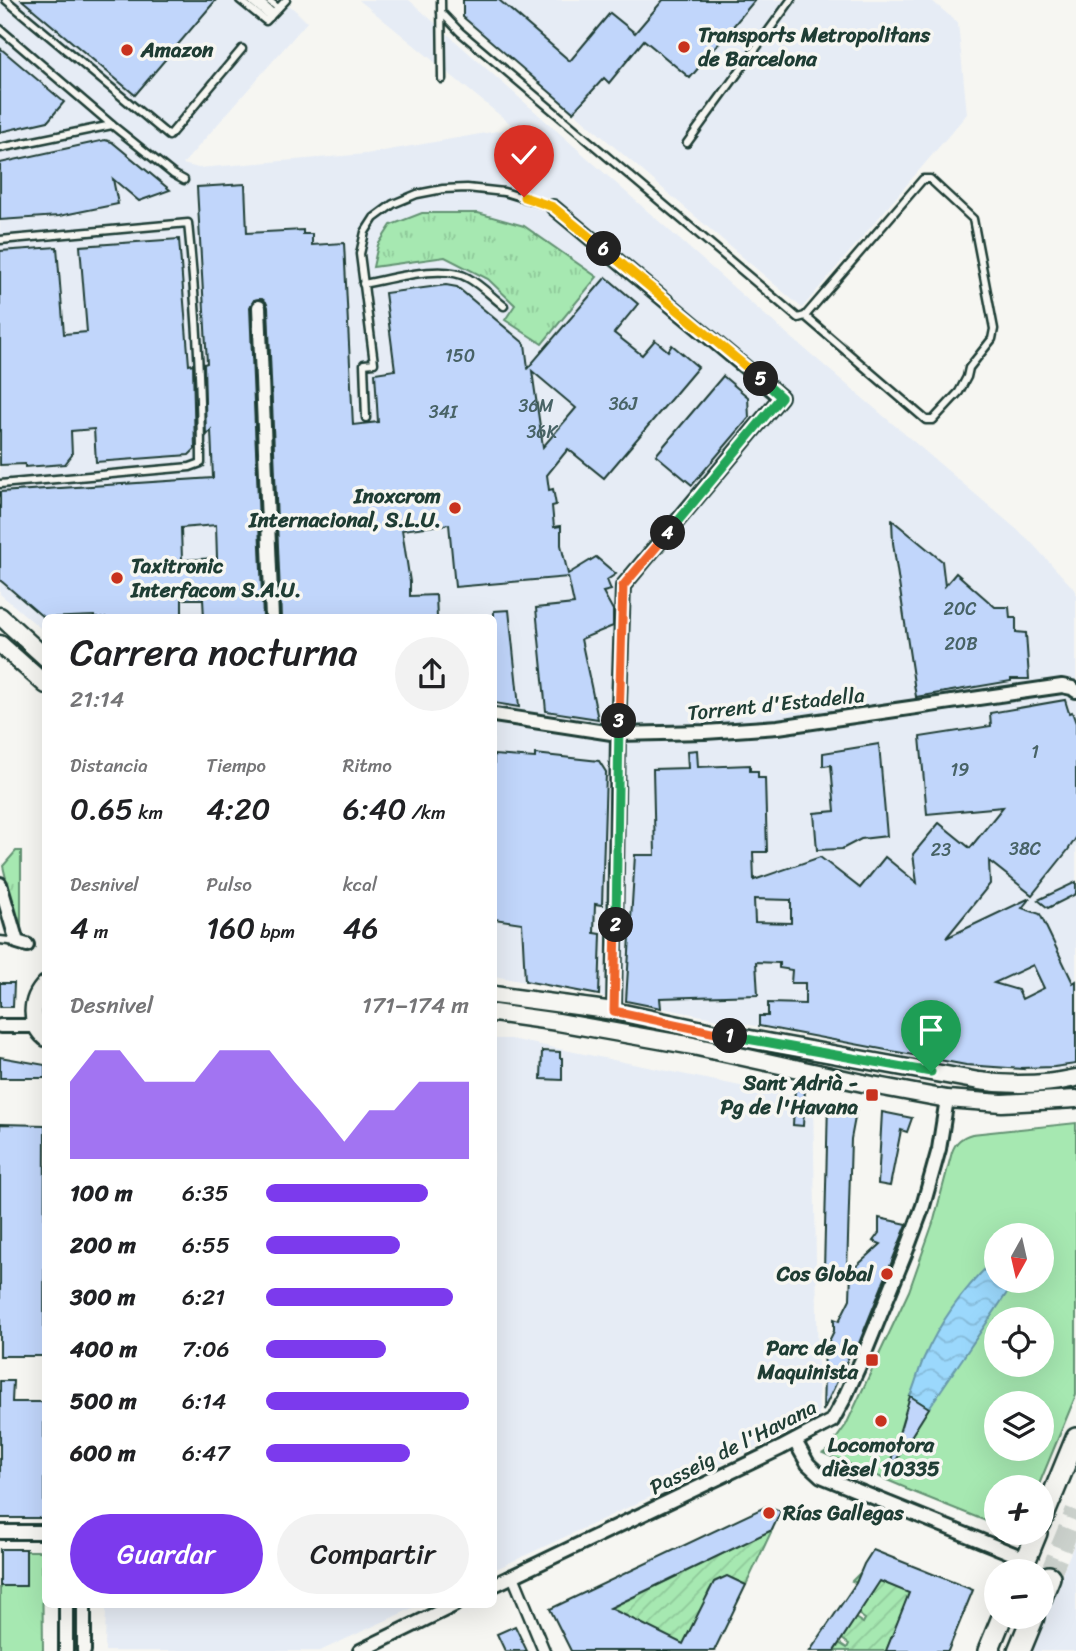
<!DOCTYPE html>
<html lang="es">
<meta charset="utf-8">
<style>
body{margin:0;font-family:Sriracha,sans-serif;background:#f2f2f2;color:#202124;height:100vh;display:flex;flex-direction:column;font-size:26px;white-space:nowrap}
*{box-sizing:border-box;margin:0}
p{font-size:23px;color:#757577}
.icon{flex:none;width:38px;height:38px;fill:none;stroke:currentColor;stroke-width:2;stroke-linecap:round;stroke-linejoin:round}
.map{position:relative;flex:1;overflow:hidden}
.sheet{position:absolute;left:42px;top:614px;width:455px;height:994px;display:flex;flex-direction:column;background:#fff;border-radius:10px;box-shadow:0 7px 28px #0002}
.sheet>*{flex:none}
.needle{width:46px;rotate:188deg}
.controls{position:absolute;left:984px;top:1223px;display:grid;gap:14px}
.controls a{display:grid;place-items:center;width:70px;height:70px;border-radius:50%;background:#fff;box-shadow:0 7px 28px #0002;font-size:35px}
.pin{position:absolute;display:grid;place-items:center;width:60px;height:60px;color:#fff;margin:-72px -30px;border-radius:50% 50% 50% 0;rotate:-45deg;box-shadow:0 0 7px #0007}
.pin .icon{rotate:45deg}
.km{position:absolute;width:35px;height:35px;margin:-18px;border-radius:50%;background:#222;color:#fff;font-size:19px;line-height:35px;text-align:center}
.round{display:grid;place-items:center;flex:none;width:74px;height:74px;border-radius:37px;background:#f2f2f2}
.overview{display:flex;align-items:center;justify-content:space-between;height:119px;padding:0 28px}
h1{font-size:38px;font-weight:600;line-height:52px}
.stats{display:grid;grid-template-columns:repeat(3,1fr);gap:10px;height:119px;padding:7px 28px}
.stats div{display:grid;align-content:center}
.stats b{font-size:30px;font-weight:600}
.stats small{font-size:19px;font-weight:400}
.stats p{font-size:19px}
.chart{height:196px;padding:14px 28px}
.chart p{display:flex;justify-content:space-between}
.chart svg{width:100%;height:126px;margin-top:7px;fill:#7c3aed;opacity:.7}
.cta{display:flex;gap:14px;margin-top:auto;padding:14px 28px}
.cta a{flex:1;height:80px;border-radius:42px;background:#7c3aed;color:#fff;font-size:28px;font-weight:600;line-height:80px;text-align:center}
.cta a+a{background:#f2f2f2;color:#202124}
ul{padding:0 28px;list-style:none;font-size:23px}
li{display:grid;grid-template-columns:112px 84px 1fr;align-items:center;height:52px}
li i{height:18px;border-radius:9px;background:#7c3aed}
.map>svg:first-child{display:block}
.built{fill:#e6ecf5}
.grass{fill:url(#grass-tufts);stroke:#629272;stroke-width:2}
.park{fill:#a6e8b1;stroke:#629272;stroke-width:2;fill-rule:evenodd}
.garden{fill:url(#garden-furrows);stroke:#629272;stroke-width:2}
.water{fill:url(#water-waves);stroke:#699aac;stroke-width:2}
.building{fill:#c1d6fb;stroke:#1f3d34;stroke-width:2;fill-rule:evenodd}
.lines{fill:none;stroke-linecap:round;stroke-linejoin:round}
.trunk-tunnel{stroke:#cbd1cc;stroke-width:21;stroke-dasharray:21 10;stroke-linecap:butt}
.service-casing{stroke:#1f3d34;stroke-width:11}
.pedestrian-casing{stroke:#1f3d34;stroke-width:15}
.minor-casing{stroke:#1f3d34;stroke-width:18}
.tertiary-casing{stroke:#1f3d34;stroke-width:21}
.secondary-casing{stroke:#1f3d34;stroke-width:24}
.trunk-casing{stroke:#1f3d34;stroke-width:26}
.service{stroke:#f6f6f2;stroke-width:6}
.pedestrian{stroke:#f6f6f2;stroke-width:10}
.minor{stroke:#f6f6f2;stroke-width:12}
.tertiary{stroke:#f6f6f2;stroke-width:16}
.secondary{stroke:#f6f6f2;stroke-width:19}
.trunk{stroke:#f6f6f2;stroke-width:21}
.split-1-casing{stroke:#fff;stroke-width:14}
.split-2-casing{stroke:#fff;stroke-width:14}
.split-3-casing{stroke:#fff;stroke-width:14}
.split-4-casing{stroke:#fff;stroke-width:14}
.split-5-casing{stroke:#fff;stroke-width:14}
.split-6-casing{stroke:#fff;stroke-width:14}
.split-7-casing{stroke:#fff;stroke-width:14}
.split-1{stroke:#22a559;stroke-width:9}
.split-2{stroke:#f0652b;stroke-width:9}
.split-3{stroke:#22a559;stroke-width:9}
.split-4{stroke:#f0652b;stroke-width:9}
.split-5{stroke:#22a559;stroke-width:9}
.split-6{stroke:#f5b400;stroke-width:9}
.split-7{stroke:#f5b400;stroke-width:9}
.poi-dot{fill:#c8321e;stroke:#f6f6f2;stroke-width:2.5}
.labels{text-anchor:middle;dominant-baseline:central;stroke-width:7;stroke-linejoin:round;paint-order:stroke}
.number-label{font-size:18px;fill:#486366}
.poi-label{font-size:21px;font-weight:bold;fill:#1f3d34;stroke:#f6f6f2;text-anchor:start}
.street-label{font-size:21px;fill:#1f3d34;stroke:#f6f6f2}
</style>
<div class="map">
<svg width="1076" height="1651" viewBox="0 0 1076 1651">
<defs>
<pattern id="grass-tufts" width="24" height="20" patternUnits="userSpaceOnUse" patternTransform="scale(1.75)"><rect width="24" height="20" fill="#a6e8b1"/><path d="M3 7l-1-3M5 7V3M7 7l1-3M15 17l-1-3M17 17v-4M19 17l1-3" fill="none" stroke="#8ec899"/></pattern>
<pattern id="garden-furrows" width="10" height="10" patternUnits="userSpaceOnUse" patternTransform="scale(1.75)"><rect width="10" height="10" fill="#a6e8b1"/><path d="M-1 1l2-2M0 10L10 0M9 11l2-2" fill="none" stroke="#8ec899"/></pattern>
<pattern id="water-waves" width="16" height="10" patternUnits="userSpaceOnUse" patternTransform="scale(1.75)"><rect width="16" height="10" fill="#9bd8fc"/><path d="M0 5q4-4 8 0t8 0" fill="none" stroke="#85bad9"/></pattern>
</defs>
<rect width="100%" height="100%" fill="#f6f6f2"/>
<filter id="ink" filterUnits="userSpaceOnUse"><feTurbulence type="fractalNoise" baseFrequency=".0143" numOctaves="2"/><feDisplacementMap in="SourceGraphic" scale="14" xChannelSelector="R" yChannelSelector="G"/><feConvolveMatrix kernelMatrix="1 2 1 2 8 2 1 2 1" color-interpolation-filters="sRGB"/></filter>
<g filter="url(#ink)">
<g class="built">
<polygon points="0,0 283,0 296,11 307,22 183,164 198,168 366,154 509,129 529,139 359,0 409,0 758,309 1028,539 1076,591 1076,1066 1057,1070 956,1067 787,1032 494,976 494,618 46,618 45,632 0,594"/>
<polygon points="462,0 931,0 958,23 967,114 802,308 463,17"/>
<polygon points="494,1039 511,1039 813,1101 819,1418 494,1570"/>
<polygon points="1076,1540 1076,1651 1031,1651 1048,1608"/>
<polygon points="106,1605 419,1605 320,1651 105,1651"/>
</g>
<g class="grass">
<polygon points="422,213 478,213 524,226 597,277 542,344 505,320 515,305 488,279 445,257 373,267 378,245 391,225"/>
<polygon points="16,851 21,851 21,927 18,928 3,866"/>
</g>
<g class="park">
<path d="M1076,1123v272l-38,92 -42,1v37l-90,-36v-1l-83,-35 5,-3 18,-25 63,-134 25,-71 18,-68c4,-11 10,-15 20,-18zM996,1236h45v45h-45zM996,1320h45v45h-45zM996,1404h45v45h-45z"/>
<polygon points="0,1551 42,1551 43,1651 0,1651"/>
</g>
<g class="garden">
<polygon points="772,1530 746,1585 727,1576 715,1581 709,1591 705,1601 694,1643 632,1651 611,1608"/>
<polygon points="860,1573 910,1593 886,1651 834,1651 839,1643 847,1648 849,1644 842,1639 855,1618 863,1623 865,1619 858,1614 874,1590 852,1581"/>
</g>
<path class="water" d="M996,1258v23h19l-86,127 -19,-12c5,-11 8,-24 13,-36 17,-39 42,-73 73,-102z"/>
<g class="building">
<polygon points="22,0 216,0 135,95"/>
<polygon points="463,0 499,0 570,61 610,13 635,33 663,0 755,0 690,78 644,40 609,83 604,78 573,112 463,17"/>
<polygon points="0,48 64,102 48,121 0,132"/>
<polygon points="105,140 112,142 170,190 139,201 113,179 118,204 59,216 0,220 0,163"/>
<path d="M245,184l2,49 56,-3v4h9v11l32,-2 9,182 25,-3 -3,-49 20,-3 -10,-77 61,-8 11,2 68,57 3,24 78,-91 32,27 -24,29 28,22 13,-15 13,11 4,-6 26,22 -94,111 -36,-29 -21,26 2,15 4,-1 3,16 -4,1 2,21 7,-1v19l7,29 28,-17 20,17 -9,6 4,10 -8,2 10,18v16l-32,13 17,80 -52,-8 -10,-103 38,-4 -6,-27 -113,10 -6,-63 -47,6 8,52v14l26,-1 1,23h-156l-13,-311 -2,-5 -4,-3 -8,1 -4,7 13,311h-59l-1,-19h-21v19h-88v-2l-50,2 -44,-38v-88l213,-14 -2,-48 -5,6 -2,-72 3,-1 -10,-176zM532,371l44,37 -33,39zM216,525l1,33 -35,2 -1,-32z"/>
<polygon points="179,239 189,365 193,364 195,449 189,455 96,462 94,429 71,431 72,455 65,464 25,467 25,464 0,465 0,251 57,247 64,334 87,332 80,246"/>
<polygon points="723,376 748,397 749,418 692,485 656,455"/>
<polygon points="892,520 942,561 945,586 956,573 995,607 1009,607 1010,618 1016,618 1016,632 1026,633 1029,679 1011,679 1011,681 916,697 893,543"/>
<polygon points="509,610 519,707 494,703 494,611"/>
<path d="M1065,700l4,13 3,-1 4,11v115l-8,12 -36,45 -43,-34 1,23 -44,54 84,-40 -8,10 18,6 33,69 3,-2v83l-22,3 -32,1 1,1 -57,-4 -207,-39v-10h9v-13l37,1v-21h-14l1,-13 -13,-2v-5l-23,-1 2,33 -98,3 1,10 -35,-7 9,-146h20l-2,-86 35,-1 -1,-17 10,-1 1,17 52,-2v6h8v7h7l2,74h-14l1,28 66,-23 40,31 25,-31 32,26 -4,-29 26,-31 31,25 33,-41 -76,7 -7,-77 71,-11 -1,-13zM754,899l37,1v23l-36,-1zM1033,965l11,23 -22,11 -4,-9 -24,-7z"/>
<polygon points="879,744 887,836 861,839 842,849 817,850 814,813 835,811 831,765 823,766 823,753"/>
<polygon points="535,754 599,761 606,772 602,905 595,904 594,933 601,934 599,995 525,981 522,923 494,919 494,755 535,758"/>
<polygon points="1076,882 1076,894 1048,908 1038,900"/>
<polygon points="0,983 14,983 13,1007 0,1007"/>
<polygon points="542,1051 560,1052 560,1058 562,1058 562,1080 541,1079"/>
<polygon points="0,1057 45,1065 45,1078 0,1078"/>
<polygon points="795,1089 805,1090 803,1126 793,1125"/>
<polygon points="828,1102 857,1107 851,1139 847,1271 824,1271"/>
<polygon points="882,1112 912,1118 907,1132 901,1130 890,1186 878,1184"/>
<polygon points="0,1124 45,1125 44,1356 0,1356"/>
<polygon points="879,1218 907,1224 857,1348 855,1352 852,1350 823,1411 825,1342 828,1343 834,1331 834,1319 839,1321 850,1299 851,1271 881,1244 873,1241 879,1233"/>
<polygon points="0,1381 13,1381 12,1402 44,1402 44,1518 0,1518"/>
<polygon points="910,1396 929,1408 893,1465 890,1464"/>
<polygon points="767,1506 781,1511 772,1530 610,1608 683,1644 714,1582 727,1576 746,1585 714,1651 571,1651 550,1609"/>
<rect x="0" y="1549" width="26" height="37"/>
<polygon points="873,1550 973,1590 948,1651 886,1651 909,1593 880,1581 834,1651 810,1651 856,1583 864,1564"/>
<polygon points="515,1626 527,1651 505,1651 497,1634"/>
</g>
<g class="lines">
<polyline class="trunk-tunnel" points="1049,1577 1076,1511"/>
<defs>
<g id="service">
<polyline points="6,0 169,136 242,49"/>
<polyline points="240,0 266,21 286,0"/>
<polyline points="250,0 270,17"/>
<polyline points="258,0 273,13"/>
<polyline points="268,0 278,8"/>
<polyline points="441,0 442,79"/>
<polyline points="441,12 460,32 798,318 805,316 923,179 930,179 973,219 994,329 992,339 969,368 967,377 959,392 933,420 926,420 805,316"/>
<polyline points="0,29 112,125 173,174 184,180"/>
<polyline points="687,143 791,0"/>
<polyline points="0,148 112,125"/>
<path d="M0,240l188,-17c8,80 13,160 13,240l-11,4 -190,17"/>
<path d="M363,284c28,-5 80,-21 105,-6 13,7 24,19 36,28"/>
<polyline points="366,418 364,364 374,363 360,254 365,232 374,218 393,204 417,194 443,189 467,188 504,192 553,207"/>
<polyline points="0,940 17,942"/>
</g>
<polyline id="pedestrian" points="513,1576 544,1651"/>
<g id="minor">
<polyline points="553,207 781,397 623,586 618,734 614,1011"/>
<polyline points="259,307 272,618"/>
<polyline points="494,715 618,734 705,732 778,727 1062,686 1072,688 1076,691"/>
<polyline points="0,884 17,942 27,945"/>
<polyline points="0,1026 36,1026"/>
<polyline points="795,1441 808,1464 821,1476 1026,1559"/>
<polyline points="0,1532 46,1532"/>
<polyline points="494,1585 781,1448 832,1421 844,1399 864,1355 907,1249 923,1206 939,1149 947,1099"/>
<polyline points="66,1651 66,1605"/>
<polyline points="84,1651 84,1605"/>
<polyline points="360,1651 454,1605"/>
</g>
<g id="tertiary">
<polyline points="0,616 46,658"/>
<polyline points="0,644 46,685"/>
<path d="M46,984c-16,16 -17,39 0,54"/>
<path d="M494,995l120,16 98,21 267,49c33,5 65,4 97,-3"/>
<polyline points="494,1013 558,1022 693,1046 872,1085 947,1099 1002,1103 1076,1099"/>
</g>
<g id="secondary">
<polyline points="1041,1523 1076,1438"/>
<polyline points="1021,1572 1037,1533"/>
<polyline points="988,1651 1002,1617"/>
</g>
<g id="trunk">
<polyline points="1041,1597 1049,1577"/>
<polyline points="1019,1651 1033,1617"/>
</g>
</defs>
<use href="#service" class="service-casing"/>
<use href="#pedestrian" class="pedestrian-casing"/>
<use href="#minor" class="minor-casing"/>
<use href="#tertiary" class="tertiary-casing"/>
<use href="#secondary" class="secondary-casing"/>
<use href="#trunk" class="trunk-casing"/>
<use href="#service" class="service"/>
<use href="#pedestrian" class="pedestrian"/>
<use href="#minor" class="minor"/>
<use href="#tertiary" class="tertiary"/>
<use href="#secondary" class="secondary"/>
<use href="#trunk" class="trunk"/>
</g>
</g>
<g class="lines" filter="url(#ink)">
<defs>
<polyline id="split-1" points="730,1036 931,1072"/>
<polyline id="split-2" points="616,925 614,1011 730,1036"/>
<polyline id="split-3" points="616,925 619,721"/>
<polyline id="split-4" points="619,721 623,586 668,533"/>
<polyline id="split-5" points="668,533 781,397 761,379"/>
<polyline id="split-6" points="604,249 761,379"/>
<polyline id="split-7" points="524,197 553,207 604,249"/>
</defs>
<use href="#split-1" class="split-1-casing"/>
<use href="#split-2" class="split-2-casing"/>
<use href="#split-3" class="split-3-casing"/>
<use href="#split-4" class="split-4-casing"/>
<use href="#split-5" class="split-5-casing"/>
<use href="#split-6" class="split-6-casing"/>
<use href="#split-7" class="split-7-casing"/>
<use href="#split-1" class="split-1"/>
<use href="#split-2" class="split-2"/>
<use href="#split-3" class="split-3"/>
<use href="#split-4" class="split-4"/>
<use href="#split-5" class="split-5"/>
<use href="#split-6" class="split-6"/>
<use href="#split-7" class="split-7"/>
</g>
<g class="poi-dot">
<circle cx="684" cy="47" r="7"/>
<circle cx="127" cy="50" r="7"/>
<circle cx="455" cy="508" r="7"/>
<circle cx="117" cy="578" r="7"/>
<rect x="865" y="1088" width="14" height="14" rx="3.5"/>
<circle cx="887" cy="1274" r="7"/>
<rect x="865" y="1353" width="14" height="14" rx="3.5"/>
<circle cx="881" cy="1421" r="7"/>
<circle cx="769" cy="1513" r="7"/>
</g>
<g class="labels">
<g class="number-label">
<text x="460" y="356">150</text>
<text x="623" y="404">36J</text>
<text x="536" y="406">36M</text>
<text x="443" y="412">34I</text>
<text x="542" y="432">36K</text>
<text x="960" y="609">20C</text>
<text x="961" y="644">20B</text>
<text x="1035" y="752">1</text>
<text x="960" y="770">19</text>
<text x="1025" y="849">38C</text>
<text x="941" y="850">23</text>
</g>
<g class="poi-label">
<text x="698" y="35">Transports Metropolitans<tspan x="698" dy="24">de Barcelona</tspan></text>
<text x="141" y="50">Amazon</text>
<text x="441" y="496" text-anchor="end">Inoxcrom<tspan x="441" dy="24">Internacional, S.L.U.</tspan></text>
<text x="131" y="566">Taxitronic<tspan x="131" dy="24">Interfacom S.A.U.</tspan></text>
<text x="858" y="1083" text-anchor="end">Sant Adrià -<tspan x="858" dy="24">Pg de l'Havana</tspan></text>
<text x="873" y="1274" text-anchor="end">Cos Global</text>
<text x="858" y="1348" text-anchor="end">Parc de la<tspan x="858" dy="24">Maquinista</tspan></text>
<text x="881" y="1445" text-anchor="middle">Locomotora<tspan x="881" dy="24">dièsel 10335</tspan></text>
<text x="783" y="1513">Rías Gallegas</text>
</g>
<g class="street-label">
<text transform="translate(776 704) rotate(-6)">Torrent d'Estadella</text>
<text transform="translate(733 1447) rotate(-27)">Passeig de l'Havana</text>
</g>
</g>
</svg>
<div class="controls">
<a><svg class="needle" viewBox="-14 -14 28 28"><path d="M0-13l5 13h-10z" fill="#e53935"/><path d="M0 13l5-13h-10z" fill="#757577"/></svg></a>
<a><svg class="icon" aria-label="locate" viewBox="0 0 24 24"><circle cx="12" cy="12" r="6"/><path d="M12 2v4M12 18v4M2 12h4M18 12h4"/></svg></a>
<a><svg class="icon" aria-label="layers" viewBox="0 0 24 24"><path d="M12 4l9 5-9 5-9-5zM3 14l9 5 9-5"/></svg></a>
<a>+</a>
<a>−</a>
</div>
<div class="pin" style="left:931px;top:1072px;background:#1e9e55"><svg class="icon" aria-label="arrive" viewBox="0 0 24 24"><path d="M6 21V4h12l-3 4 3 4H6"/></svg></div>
<div class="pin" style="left:524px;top:197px;background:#d93025"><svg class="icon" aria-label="check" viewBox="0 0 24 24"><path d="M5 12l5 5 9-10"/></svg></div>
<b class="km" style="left:730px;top:1036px">1</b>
<b class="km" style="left:616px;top:925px">2</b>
<b class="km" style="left:619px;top:721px">3</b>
<b class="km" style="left:668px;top:533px">4</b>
<b class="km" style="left:761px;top:379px">5</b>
<b class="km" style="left:604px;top:249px">6</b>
<section class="sheet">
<div class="overview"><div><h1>Carrera nocturna</h1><p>21:14</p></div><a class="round"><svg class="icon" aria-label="share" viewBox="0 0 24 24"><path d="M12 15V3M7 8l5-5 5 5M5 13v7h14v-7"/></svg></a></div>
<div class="stats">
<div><p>Distancia</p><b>0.65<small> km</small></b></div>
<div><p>Tiempo</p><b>4:20</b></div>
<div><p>Ritmo</p><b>6:40<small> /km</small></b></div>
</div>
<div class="stats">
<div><p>Desnivel</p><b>4<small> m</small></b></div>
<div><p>Pulso</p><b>160<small> bpm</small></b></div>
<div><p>kcal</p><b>46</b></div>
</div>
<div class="chart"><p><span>Desnivel</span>171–174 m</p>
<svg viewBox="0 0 160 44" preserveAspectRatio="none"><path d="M0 44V17L10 6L20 6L30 17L40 17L50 17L60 6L70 6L80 6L90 17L100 27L110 38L120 27L130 27L140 17L150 17L160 17V44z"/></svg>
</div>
<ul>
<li><b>100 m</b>6:35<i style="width:80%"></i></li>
<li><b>200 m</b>6:55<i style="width:66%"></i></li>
<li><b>300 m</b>6:21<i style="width:92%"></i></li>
<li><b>400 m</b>7:06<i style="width:59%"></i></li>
<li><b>500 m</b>6:14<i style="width:100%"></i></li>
<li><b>600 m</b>6:47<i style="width:71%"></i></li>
</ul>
<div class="cta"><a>Guardar</a><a>Compartir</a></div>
</section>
</div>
